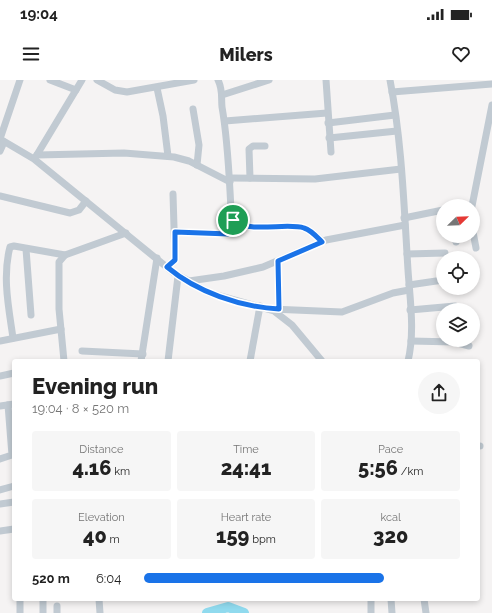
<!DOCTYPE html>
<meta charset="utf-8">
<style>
body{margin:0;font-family:Raleway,sans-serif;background:#f6f6f6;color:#222;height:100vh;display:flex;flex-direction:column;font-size:15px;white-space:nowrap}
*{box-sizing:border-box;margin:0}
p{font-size:13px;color:#767676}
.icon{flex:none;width:22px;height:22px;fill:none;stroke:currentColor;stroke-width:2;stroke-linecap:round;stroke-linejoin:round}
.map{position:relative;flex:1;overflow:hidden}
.panel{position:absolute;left:12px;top:279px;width:468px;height:242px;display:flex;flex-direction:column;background:#fff;border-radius:4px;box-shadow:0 2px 6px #0003}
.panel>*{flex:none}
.needle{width:26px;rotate:67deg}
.fabs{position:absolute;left:436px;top:119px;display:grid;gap:8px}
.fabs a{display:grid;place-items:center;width:44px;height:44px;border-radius:50%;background:#fff;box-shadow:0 2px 6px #0003;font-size:20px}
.pin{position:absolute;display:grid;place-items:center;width:34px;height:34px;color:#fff;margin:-17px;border:2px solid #fff;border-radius:50%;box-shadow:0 1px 4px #0007}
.round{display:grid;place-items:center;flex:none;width:42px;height:42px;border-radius:21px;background:#f6f6f6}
.overview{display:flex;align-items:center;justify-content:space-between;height:68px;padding:0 20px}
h1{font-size:22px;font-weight:800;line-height:30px}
.stats{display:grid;grid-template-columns:repeat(3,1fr);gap:6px;height:68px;padding:4px 20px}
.stats div{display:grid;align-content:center;border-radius:4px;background:#f6f6f6;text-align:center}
.stats b{font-size:20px;font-weight:800}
.stats small{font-size:11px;font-weight:400}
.stats p{font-size:11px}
ul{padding:0 20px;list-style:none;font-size:13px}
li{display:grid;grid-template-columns:64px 48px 1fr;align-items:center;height:30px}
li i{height:10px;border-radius:5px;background:#1a73e8}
.status{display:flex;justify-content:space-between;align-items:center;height:28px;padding:0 20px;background:#fff;direction:ltr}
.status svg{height:11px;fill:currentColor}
header{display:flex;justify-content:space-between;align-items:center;height:52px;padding:0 20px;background:#fff;font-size:18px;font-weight:800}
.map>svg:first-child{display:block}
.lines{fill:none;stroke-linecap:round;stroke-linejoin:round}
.river{stroke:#90daee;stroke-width:10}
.street{stroke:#c1cad2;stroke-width:7}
.route-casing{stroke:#fff;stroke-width:8}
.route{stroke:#1a73e8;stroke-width:5}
</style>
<div class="status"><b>19:04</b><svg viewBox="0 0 49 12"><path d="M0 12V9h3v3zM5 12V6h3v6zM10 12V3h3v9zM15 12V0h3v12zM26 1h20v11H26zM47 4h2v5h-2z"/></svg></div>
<header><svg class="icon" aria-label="menu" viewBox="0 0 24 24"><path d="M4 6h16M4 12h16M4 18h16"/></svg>Milers<svg class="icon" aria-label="heart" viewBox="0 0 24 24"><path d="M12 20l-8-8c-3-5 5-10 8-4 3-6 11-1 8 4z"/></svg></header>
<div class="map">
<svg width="492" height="533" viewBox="0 0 492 533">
<rect width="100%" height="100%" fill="#f5f3f3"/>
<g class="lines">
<polyline class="river" points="207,533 228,527 244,533"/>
<g class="street">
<polyline points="50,0 76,10"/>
<polyline points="97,0 115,10 127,12 194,0"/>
<path d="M218,0c5,10 3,17 4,27 6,34 7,68 9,102l2,11c15,14 54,2 71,8 7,2 13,9 18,13"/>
<polyline points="326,0 331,72"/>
<path d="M390,0c12,62 14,127 18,190 2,30 7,62 0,91"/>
<polyline points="157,8 163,36 168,76"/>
<polyline points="392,12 492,4"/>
<polyline points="222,15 269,0"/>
<polyline points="193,29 199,65 197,85"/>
<polyline points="225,41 327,33"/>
<polyline points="328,43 395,35"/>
<polyline points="329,58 397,51"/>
<polyline points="0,59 34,79 174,193 189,201 224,196 263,187 326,160 405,145"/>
<polyline points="0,59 20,0"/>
<polyline points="0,71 4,62"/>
<polyline points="37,75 124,73 174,77 189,81 230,102"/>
<polyline points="35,78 82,0"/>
<polyline points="230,98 315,99 401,89"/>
<polyline points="250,98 249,69 253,66 265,66"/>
<polyline points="0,116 70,133 79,130 86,121"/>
<polyline points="472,126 492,25"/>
<polyline points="404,138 443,130"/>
<polyline points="175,152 229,154 232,152 233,140"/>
<polyline points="473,152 476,168"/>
<polyline points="455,156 456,162"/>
<polyline points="26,169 31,235"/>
<polyline points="407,174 445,173"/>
<polyline points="278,181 279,229"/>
<polyline points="167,187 175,180 173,114"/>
<polyline points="189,202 210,213 274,231 292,245 322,281"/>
<polyline points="409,205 443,200"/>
<polyline points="271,229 342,232 393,213 409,210"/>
<polyline points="410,230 455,226"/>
<path d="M13,258c-4,-29 -11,-61 -3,-91l4,-1 51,9"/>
<polyline points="0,261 61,249"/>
<polyline points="411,261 454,262 469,266"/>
<polyline points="82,271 143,274"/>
<polyline points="64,281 59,229 59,182 65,175 126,153"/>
<polyline points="141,281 157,178"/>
<polyline points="168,281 178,196"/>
<polyline points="250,281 260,226"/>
<polyline points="0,296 14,293"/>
<polyline points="0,326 14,324"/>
<polyline points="478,366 480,366"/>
<polyline points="0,379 12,375 8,325"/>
<polyline points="0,410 14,406"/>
<polyline points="0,424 14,422"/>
<polyline points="0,451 14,449"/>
<polyline points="20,519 20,533"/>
<polyline points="43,519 43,533"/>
<polyline points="99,519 100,533"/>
<polyline points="371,519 371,533"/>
<polyline points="391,519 392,533"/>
<polyline points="424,519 426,533"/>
<polyline points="57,526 57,533"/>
</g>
</g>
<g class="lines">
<defs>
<path id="route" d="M233,140c16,14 54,2 71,8 7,2 13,9 18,14l-44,19 1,48c-39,-2 -82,-17 -112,-42l8,-7v-28l54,2 3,-2z"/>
</defs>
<use href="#route" class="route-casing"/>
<use href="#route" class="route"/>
</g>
</svg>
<div class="fabs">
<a><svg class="needle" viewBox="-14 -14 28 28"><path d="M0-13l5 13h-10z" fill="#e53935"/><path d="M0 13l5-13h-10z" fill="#767676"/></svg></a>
<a><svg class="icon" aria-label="locate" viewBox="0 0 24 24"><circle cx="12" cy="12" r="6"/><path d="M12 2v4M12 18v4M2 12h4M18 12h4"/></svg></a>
<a><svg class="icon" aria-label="layers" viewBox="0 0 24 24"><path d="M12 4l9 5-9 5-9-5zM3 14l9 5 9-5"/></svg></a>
</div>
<div class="pin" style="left:233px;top:140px;background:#1e9e55"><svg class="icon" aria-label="arrive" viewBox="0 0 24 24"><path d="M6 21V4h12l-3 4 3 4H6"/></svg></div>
<section class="panel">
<div class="overview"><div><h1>Evening run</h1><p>19:04 · 8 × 520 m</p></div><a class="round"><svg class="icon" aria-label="share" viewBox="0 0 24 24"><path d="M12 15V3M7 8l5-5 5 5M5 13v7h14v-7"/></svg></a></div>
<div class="stats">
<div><p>Distance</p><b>4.16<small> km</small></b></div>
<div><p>Time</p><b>24:41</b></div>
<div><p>Pace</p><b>5:56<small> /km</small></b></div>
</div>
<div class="stats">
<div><p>Elevation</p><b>40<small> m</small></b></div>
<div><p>Heart rate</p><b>159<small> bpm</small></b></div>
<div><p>kcal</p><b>320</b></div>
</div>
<ul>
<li><b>520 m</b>6:04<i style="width:76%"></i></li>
</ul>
</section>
</div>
